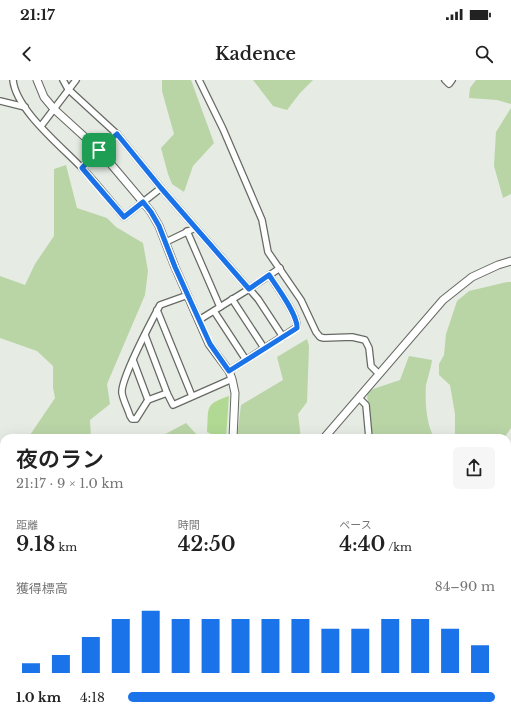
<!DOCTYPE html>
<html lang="ja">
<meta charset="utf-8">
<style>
body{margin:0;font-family:"Libre Baskerville","Noto Sans JP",serif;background:#f6f6f6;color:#222;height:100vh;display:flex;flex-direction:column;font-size:15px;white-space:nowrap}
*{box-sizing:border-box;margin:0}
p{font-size:13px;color:#767676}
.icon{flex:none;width:22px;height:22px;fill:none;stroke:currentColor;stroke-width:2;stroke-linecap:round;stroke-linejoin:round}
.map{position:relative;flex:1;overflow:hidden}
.panel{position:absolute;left:0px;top:354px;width:511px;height:286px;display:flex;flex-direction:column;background:#fff;border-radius:12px 12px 0 0;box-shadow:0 4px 16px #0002}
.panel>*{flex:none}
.pin{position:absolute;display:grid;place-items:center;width:34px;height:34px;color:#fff;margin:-17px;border-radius:8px;box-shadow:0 2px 6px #0006}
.round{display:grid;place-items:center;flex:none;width:42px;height:42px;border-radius:6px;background:#f6f6f6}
.head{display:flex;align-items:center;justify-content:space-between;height:68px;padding:0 16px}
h1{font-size:22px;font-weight:600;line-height:30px}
.metrics{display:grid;grid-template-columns:repeat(3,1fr);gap:6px;height:68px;padding:4px 16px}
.metrics div{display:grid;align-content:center}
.metrics b{font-size:20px;font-weight:600}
.metrics small{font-size:11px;font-weight:400}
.metrics p{font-size:11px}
.chart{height:112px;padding:8px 16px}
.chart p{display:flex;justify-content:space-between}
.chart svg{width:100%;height:72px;margin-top:4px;stroke:#1a73e8;stroke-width:6}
ul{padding:0 16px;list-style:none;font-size:13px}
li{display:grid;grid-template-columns:64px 48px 1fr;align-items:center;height:30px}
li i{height:10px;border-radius:5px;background:#1a73e8}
.status{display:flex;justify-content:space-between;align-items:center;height:28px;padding:0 20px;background:#fff;direction:ltr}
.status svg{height:11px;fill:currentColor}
header{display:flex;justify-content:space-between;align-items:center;height:52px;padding:0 16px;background:#fff;font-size:18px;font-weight:600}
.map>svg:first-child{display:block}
.green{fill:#b9d5a6}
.water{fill:#b1d994}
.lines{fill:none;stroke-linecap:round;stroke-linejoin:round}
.river{stroke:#b1d994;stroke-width:8}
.minor-casing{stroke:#666a64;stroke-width:8}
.tertiary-casing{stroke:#666a64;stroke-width:9}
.minor{stroke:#fff;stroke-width:5.5}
.tertiary{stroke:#fff;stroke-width:7}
.route-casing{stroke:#fff;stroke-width:8}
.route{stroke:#1a73e8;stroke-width:5}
</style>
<div class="status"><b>21:17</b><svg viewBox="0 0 49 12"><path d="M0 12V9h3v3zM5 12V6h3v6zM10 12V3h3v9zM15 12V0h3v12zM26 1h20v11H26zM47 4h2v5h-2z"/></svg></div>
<header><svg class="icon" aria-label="back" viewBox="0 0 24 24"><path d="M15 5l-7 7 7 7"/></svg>Kadence<svg class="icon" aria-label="search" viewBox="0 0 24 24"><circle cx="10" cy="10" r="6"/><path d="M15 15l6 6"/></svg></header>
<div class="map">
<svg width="511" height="640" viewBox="0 0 511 640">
<rect width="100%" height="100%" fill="#e6ebe3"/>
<g class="green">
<polygon points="162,0 191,0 214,63 193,86 184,112 172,104 168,94 161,68 174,54 162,11"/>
<polygon points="253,0 313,0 300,13 287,30 273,26"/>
<polygon points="476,0 511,0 511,24 497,20 469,18 470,8"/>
<polygon points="511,28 511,114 503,118 494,86 496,52"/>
<polygon points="66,85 77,128 107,138 116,147 143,163 148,191 145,215 107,304 110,324 90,340 91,358 28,358 55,318 53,308 53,286 37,271 0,258 0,196 25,205 35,184 54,156 54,89"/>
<polygon points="507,202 511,202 511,348 504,358 481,358 480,357 478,358 455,358 455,334 450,305 439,295 439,284 444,275 446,254 457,221 469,211"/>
<polygon points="307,259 309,266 307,322 298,334 301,358 237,358 241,325 283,300 277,277"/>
<path d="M409,276l23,4c-1,8 -4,17 -6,25 -1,15 0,41 9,53h-61l-4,-11 -3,-34 6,-4 27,-9z"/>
<polygon points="186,343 198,356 203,358 158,358"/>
<path d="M4,409v45c-4,-13 -4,-33 0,-45z"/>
<polygon points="511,434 511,476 507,476 507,442"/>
</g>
<path class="water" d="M229,316l-3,42h-15v-4l-4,-2c2,-26 -3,-27 22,-36z"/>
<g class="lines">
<g class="river">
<polyline points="507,582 511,582"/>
<polyline points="181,640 193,636"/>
</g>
<defs>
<g id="minor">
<path d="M13,0c3,30 48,66 69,88 15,15 28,33 42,49l37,-29"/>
<polyline points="63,0 68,9 118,55 161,108 258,219 283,257"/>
<polyline points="199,0 223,49 262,140 268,172 301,220 316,252 320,257 324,258 352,257 365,260 369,268 371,286 379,294"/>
<polyline points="445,0 449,4 452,0"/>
<polyline points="0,21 25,27"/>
<polyline points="41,46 76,0"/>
<polyline points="82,88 99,70 117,54"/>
<polyline points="187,151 220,227"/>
<polyline points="166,162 195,148"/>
<path d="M188,215l-28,10c-8,15 -40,76 -38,88 1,7 6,16 8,23l2,3h4l12,-19 19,-7 6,12 59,-26"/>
<polyline points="232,219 264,268"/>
<polyline points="157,230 192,316"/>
<polyline points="214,231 246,280"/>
<polyline points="199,240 249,209 280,188"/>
<polyline points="145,255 167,313"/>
<polyline points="133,280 148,320"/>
<path d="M229,291l68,-44c1,-12 -20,-40 -28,-52"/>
<polyline points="359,318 366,325 369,358"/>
<polyline points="507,483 511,483"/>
<polyline points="244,636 245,640"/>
<polyline points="449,640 451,636"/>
</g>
<g id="tertiary">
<polyline points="37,0 44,17 54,29 99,70 143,122 151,132 159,146 175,187 209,264 229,291 232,299 235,313 233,358"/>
<polyline points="324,358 443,220 472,197 498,185 511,181"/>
<polyline points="0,592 4,591"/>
</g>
</defs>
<use href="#minor" class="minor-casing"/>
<use href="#tertiary" class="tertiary-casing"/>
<use href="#minor" class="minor"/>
<use href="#tertiary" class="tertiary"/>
</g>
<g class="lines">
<defs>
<path id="route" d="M117,54l44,54 88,101 20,-14c8,12 29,40 28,53l-68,43 -19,-27 -35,-77 -16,-41 -8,-14 -8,-10 -19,15 -42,-49 17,-18z"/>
</defs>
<use href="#route" class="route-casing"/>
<use href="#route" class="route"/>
</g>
</svg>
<div class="pin" style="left:99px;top:70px;background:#1e9e55"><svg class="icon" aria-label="arrive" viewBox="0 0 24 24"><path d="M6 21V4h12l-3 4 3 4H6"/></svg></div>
<section class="panel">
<div class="head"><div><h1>夜のラン</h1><p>21:17 · 9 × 1.0 km</p></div><a class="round"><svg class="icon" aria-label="share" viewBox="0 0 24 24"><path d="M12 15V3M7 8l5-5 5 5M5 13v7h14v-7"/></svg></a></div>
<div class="metrics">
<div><p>距離</p><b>9.18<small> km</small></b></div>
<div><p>時間</p><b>42:50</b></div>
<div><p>ペース</p><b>4:40<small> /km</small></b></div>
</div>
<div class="chart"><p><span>獲得標高</span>84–90 m</p>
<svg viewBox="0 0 160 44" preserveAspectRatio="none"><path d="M5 44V38M15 44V33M25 44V22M35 44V11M45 44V6M55 44V11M65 44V11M75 44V11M85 44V11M95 44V11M105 44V17M115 44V17M125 44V11M135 44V11M145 44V17M155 44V27"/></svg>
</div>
<ul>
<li><b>1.0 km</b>4:18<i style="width:100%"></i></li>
</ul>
</section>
</div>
